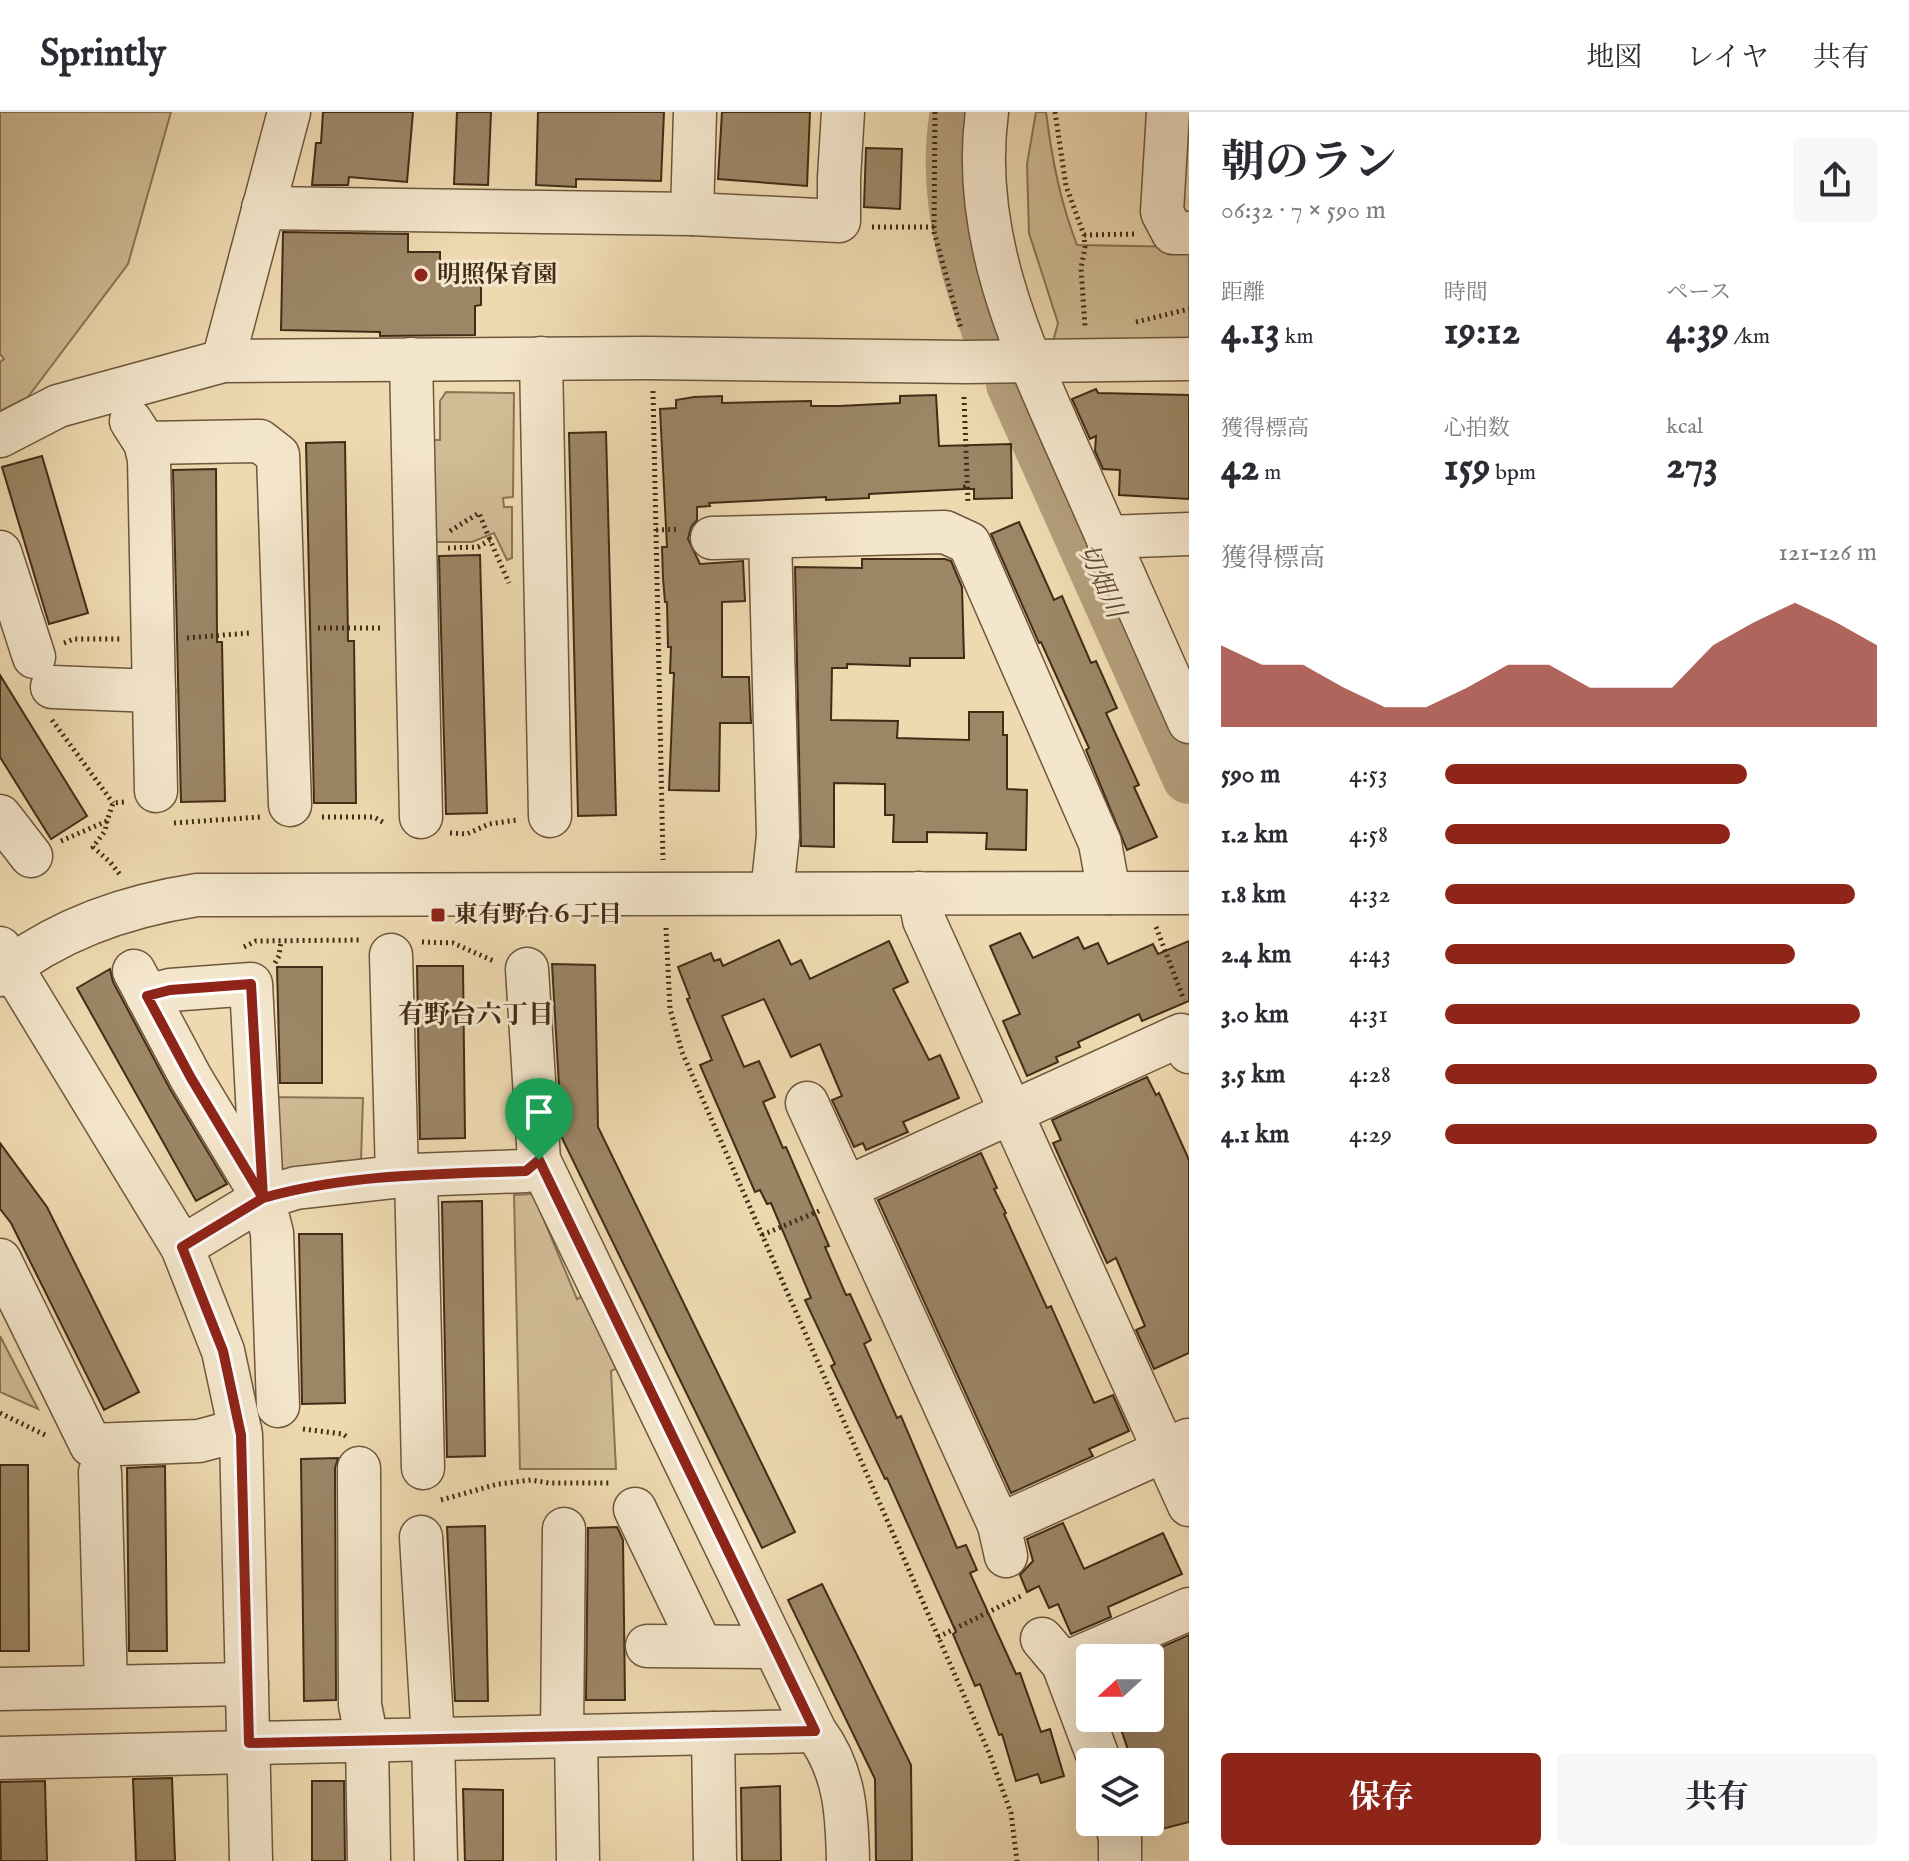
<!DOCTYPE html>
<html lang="ja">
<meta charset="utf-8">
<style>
body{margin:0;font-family:"IM FELL English","Noto Serif JP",serif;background:#f7f7f7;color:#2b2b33;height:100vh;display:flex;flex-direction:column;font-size:30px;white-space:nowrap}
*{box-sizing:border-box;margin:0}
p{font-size:26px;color:#7c7c81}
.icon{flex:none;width:44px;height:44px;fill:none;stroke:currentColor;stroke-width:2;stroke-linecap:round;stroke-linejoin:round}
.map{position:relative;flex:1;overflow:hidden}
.details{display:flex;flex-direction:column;background:#fff;width:720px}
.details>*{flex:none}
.needle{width:52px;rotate:249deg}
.controls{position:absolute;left:1076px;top:1532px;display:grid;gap:16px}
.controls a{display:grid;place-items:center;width:88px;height:88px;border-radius:8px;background:#fff;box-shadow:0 8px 32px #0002;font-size:40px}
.pin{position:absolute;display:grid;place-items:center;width:68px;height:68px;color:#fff;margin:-82px -34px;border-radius:50% 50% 50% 0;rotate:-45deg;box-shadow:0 0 8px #0007}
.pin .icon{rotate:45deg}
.round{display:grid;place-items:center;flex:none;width:84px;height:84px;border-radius:8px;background:#f7f7f7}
.headline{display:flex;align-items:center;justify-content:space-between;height:136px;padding:0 32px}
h1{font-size:44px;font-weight:700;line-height:60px}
.metrics{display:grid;grid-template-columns:repeat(3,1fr);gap:12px;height:136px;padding:8px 32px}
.metrics div{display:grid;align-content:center}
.metrics b{font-size:40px;font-weight:700}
.metrics small{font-size:22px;font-weight:400}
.metrics p{font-size:22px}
.chart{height:224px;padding:16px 32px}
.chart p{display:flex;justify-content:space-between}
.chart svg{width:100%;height:144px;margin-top:8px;fill:#8f2418;opacity:.7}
.primary-button{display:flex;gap:16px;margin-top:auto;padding:16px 32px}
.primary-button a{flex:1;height:92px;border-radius:8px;background:#8f2418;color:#fff;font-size:32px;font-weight:700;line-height:92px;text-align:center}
.primary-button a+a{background:#f7f7f7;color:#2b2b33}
ul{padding:0 32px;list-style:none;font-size:26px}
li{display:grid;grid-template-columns:128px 96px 1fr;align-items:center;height:60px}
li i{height:20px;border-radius:10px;background:#8f2418}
header{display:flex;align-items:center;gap:48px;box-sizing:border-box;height:112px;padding:0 40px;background:#fff;border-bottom:2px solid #e1e1e2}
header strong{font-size:38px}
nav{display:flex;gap:44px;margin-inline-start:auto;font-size:28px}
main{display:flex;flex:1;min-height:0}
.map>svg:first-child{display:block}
.green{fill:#d1bc96;stroke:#8a7456;stroke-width:2}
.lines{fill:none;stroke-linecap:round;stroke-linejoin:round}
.river{stroke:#b49e7c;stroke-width:54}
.building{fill:#9c8666;stroke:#432c16;stroke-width:2}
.minor-casing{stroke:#6e573c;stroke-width:45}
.path{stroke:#432c16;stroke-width:5;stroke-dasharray:2 4;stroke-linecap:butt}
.minor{stroke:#f4e6cc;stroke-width:42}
.route-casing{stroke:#fff;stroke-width:16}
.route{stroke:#8f2418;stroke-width:10}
.poi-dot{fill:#8f2418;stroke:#f4e6cc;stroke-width:3}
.labels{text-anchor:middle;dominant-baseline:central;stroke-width:6;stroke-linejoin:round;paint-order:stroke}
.poi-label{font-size:24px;font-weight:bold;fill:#432c16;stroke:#f4e6cc;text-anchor:start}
.water-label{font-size:26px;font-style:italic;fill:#5f4830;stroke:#f4e6cc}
.neighbourhood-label{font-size:26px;font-weight:bold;fill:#432c16;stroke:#f4e6cc}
</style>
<header>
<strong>Sprintly</strong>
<nav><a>地図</a><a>レイヤ</a><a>共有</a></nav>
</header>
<main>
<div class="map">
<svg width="1189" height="1749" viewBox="0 0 1189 1749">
<rect width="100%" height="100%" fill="#eed9b0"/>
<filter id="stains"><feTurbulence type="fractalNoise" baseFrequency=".0025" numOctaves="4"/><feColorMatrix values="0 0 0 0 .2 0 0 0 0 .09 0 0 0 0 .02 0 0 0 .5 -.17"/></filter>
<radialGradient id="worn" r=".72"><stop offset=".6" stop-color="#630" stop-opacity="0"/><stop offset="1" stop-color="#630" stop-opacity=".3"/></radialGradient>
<g class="green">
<polygon points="0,0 171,0 128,152 28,285 0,299 0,250 4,247 0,242"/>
<path d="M1036,0h10c6,47 14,89 31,133l112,2v96l-137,2 6,-22 -29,-90 -2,-69z"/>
<polygon points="446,280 514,281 513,385 503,386 504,395 512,395 512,446 507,448 494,421 472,430 423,430 423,328 440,328 440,289"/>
<polygon points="263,985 363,986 361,1049 338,1049 266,1073"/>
<polygon points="533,1082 577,1187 598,1176 632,1249 611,1259 616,1357 520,1357 514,1083"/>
<polygon points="0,1224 38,1297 0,1280"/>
</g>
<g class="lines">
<g class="river">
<path d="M957,0c-13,72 6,152 32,219"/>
<polyline points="1013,272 1189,665"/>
</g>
</g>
<g class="building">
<polygon points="323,0 413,0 407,70 349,65 348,73 312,73 316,31 321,31"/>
<polygon points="457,0 491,0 488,73 454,72"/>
<polygon points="538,0 664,0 661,69 576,67 576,75 536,73"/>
<polygon points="722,0 810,0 807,74 718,67"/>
<polygon points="866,36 902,37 900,97 864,95"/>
<polygon points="283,120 408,122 408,140 440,140 440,162 465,163 465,167 481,167 481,193 475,194 475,223 380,224 380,220 281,218"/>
<polygon points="1096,277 1098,281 1189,283 1189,387 1119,383 1120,358 1103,357 1095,339 1096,324 1090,327 1072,287"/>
<polygon points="936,283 939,334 1011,332 1012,386 974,387 974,377 966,377 964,373 964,377 869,382 869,386 826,388 826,385 709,391 710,394 697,395 697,408 691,415 688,427 700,452 743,449 745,489 722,490 722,565 749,565 751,611 720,611 719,679 669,678 674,561 670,561 671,535 668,535 667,490 665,490 663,466 662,435 667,435 660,297 676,296 676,288 694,285 722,284 722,291 811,289 811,294 839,294 900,291 900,284"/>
<polygon points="606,320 616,703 578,704 569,321"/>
<polygon points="345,330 348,529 354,529 356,691 314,691 306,331"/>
<polygon points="42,344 88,501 49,512 2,355"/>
<polygon points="216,357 217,530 222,530 225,689 181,690 173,358"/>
<polygon points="1019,410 1054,488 1062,484 1091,551 1096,549 1117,596 1106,601 1139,673 1134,675 1157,725 1127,738 1086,638 1089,636 1041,530 1039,531 991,422"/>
<polygon points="480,443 487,701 446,702 439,444"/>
<polygon points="862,447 945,447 951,449 962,475 964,546 910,546 910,554 847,552 847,556 832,556 831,608 898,609 897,626 969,628 969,600 1003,600 1003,623 1007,623 1007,677 1027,678 1026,738 986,737 987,721 927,720 927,730 893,730 894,703 885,703 885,672 834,671 834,735 801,734 795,455 862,456"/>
<polygon points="0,563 87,704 51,727 0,645"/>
<polygon points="1020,821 1033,846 1078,825 1084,837 1098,831 1108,852 1153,832 1158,842 1189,829 1189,889 1142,909 1139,902 1078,930 1080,935 1056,945 1058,950 1027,964 1003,909 1020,902 990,834"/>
<polygon points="779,828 791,853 801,848 810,867 889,829 908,870 893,877 929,948 940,943 959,986 903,1010 908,1020 866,1038 863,1031 854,1035 832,988 842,984 820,932 791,945 764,887 722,904 744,955 759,949 775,985 763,990 783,1036 786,1035 829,1134 825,1135 846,1183 850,1182 871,1228 864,1232 897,1306 901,1304 957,1436 966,1433 977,1458 970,1461 1016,1562 1020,1561 1041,1620 1050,1617 1064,1664 1041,1671 1038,1662 1016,1669 1002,1622 999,1623 980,1572 975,1574 953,1522 956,1520 887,1366 885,1367 831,1254 835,1252 805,1188 811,1186 771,1091 767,1092 760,1078 755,1080 700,953 712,948 687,887 690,886 678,855 711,841 714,849 720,847 723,854"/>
<polygon points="552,852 595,853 598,1015 795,1420 762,1436 562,1026"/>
<polygon points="417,854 463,854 465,1026 420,1027"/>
<polygon points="277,855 322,855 322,971 280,971"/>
<polygon points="110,857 113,870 170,977 227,1072 196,1089 77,876"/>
<polygon points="1147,965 1156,983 1159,981 1189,1048 1189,1241 1154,1257 1136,1218 1145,1214 1116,1146 1107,1151 1053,1031 1061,1028 1052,1008"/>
<polygon points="0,1031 47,1095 139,1280 104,1298 11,1111 0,1097"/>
<polygon points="981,1041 997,1076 994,1077 1006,1101 1004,1102 1047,1196 1051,1194 1094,1291 1113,1283 1129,1319 1089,1337 1093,1344 1011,1381 878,1088"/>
<polygon points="482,1089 485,1344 447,1345 442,1090"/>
<polygon points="299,1122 342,1122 345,1291 302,1292"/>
<polygon points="338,1346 335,1356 336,1588 304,1589 301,1347"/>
<polygon points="0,1353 28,1353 29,1539 0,1539"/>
<polygon points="165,1354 167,1539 129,1539 127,1356"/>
<polygon points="1063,1411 1084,1457 1163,1421 1182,1462 1108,1495 1111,1505 1071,1522 1058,1492 1049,1496 1039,1474 1027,1480 1020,1463 1033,1449 1027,1427"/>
<polygon points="485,1414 488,1589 455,1589 447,1415"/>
<polygon points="617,1415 623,1428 625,1588 586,1588 588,1416"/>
<polygon points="822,1472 911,1653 912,1749 876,1749 875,1667 788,1488"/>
<polygon points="1189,1523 1189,1710 1150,1720 1150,1650 1132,1650 1120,1614 1150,1606 1150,1540"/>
<polygon points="172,1666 175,1749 136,1749 133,1667"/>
<polygon points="45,1669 47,1749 1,1749 0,1670"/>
<polygon points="312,1669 344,1669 345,1749 312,1749"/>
<polygon points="780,1674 781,1749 742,1749 741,1676"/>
<polygon points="463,1677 503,1678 503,1749 465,1749"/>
</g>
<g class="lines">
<defs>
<g id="minor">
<path d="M987,0c-18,131 43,250 94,366 36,81 72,163 108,244"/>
<polyline points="1168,0 1162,100 1173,121 1189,121"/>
<polyline points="263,96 692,102 839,109 839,66 843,0"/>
<polyline points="692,102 695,0"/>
<polyline points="541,246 550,704"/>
<polyline points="411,247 421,705"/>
<polyline points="223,249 289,0"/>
<polyline points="131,309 145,331 149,347 156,679"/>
<polyline points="0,324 58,294 223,249 647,246 967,250 1189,247"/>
<polyline points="145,331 260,329 278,343 290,693"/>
<polyline points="770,425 778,724 772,781"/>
<polyline points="1107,425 1189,422"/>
<polyline points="712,426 945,420 969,431 1100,731 1109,781"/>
<polyline points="0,440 34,545"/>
<polyline points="52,575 154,579"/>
<polyline points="0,704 31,744"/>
<polyline points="919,781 924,808 1189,1393"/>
<polyline points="0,836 182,1135 223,1239 241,1323 251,1749"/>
<polyline points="391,843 397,1064"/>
<path d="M527,857l12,191 276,571c30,40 32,82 33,130"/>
<polyline points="134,859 191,966 263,1086 272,1121 278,1294"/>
<path d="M0,863c58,-46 125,-69 197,-80l992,-2"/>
<polyline points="147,884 170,878 251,872 262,1081"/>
<polyline points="807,991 999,1413 1006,1444"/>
<polyline points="416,1063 423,1356"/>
<polyline points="846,1076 1181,923 1189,940"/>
<polyline points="182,1135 263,1086 296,1076 412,1063 526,1059 539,1048"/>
<polyline points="0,1148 91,1333 199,1329 240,1318"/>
<polyline points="359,1356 360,1593 367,1628 369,1749"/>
<polyline points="100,1360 106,1574"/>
<polyline points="635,1397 701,1534"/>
<polyline points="999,1413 1188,1328"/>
<polyline points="421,1425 433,1627 436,1749"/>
<polyline points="1042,1527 1063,1552 1100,1650"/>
<polyline points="647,1534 774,1535"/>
<polyline points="1063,1552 1189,1497"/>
<polyline points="0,1577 247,1572"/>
<polyline points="713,1621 715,1749"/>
<polyline points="562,1624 564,1417"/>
<polyline points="576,1624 578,1749"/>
<polyline points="249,1631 815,1619"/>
<polyline points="0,1646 249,1640"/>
<polyline points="1116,1710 1120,1726 1120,1749"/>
</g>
</defs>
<use href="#minor" class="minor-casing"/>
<g class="path">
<polyline points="935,0 934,120 961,217"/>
<polyline points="1055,0 1066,74 1084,123 1085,135 1081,156 1085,214"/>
<polyline points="872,115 934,115"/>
<polyline points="1084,123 1136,122"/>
<polyline points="1136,210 1189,197"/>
<polyline points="653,279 663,748"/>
<polyline points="964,285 968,391"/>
<polyline points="656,418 679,417"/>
<polyline points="450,419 479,401 490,428"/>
<polyline points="448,436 478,435 490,428 509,471"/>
<polyline points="318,516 384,516"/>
<polyline points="187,526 249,521"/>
<polyline points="64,531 74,527 121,527"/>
<polyline points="52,608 113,691"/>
<polyline points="322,705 374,705 386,712"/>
<polyline points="107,709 105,719 93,735 110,750 121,764"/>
<polyline points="174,711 260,705"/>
<polyline points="450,721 467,722 489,712 517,708"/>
<polyline points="61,729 107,709 113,691 125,690"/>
<polyline points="1156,815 1184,888"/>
<polyline points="666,816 670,897 682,940 990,1643 1011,1701 1017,1749"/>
<polyline points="422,830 453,831 496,850"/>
<polyline points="244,835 256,829 360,828"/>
<polyline points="275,851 279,844 281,829"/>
<polyline points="762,1123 819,1099"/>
<polyline points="0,1301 47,1324"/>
<polyline points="303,1317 343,1322 347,1325"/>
<polyline points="441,1388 498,1372 531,1368 549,1371 612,1371"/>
<polyline points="938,1525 1023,1483"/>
</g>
<use href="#minor" class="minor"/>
</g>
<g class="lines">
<defs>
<path id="route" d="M539,1048l-13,11c-88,3 -179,3 -263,27l-72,-120 -44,-82 23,-6 81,-6 12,214 -81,49 41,104 18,84 8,308 566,-12 -276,-571"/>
</defs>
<use href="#route" class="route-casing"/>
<use href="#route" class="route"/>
</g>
<g class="poi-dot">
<circle cx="421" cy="163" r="8"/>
<rect x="430" y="795" width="16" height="16" rx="4"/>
</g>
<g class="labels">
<g class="poi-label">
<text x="437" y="163">明照保育園</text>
<text x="454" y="803">東有野台６丁目</text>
</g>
<g class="water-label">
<text transform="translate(1101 469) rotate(66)">切畑川</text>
</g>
<g class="neighbourhood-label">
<text x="476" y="903">有野台六丁目</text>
</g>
</g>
<rect width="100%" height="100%" filter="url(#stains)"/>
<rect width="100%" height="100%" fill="url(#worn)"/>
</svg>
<div class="controls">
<a><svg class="needle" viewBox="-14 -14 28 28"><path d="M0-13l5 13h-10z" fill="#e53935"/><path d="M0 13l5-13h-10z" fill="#7c7c81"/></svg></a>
<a><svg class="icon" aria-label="layers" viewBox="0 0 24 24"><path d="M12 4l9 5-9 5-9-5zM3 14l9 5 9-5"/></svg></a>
</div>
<div class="pin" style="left:539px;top:1048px;background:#1e9e55"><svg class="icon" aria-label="arrive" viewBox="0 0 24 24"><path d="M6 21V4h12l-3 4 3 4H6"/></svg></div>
</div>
<section class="details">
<div class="headline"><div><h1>朝のラン</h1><p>06:32 · 7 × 590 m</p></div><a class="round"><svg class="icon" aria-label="share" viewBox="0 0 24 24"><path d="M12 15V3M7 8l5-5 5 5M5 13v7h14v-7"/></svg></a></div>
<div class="metrics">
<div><p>距離</p><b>4.13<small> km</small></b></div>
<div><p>時間</p><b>19:12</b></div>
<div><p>ペース</p><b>4:39<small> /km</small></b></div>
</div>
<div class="metrics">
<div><p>獲得標高</p><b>42<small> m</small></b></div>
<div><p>心拍数</p><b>159<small> bpm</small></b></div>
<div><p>kcal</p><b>273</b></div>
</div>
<div class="chart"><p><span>獲得標高</span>121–126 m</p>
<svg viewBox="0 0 160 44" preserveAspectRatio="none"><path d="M0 44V19L10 25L20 25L30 32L40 38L50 38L60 32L70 25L80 25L90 32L100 32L110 32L120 19L130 12L140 6L150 12L160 19V44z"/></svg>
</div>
<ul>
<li><b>590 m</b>4:53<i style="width:70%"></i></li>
<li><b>1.2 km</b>4:58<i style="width:66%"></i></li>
<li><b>1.8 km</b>4:32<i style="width:95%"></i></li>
<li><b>2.4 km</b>4:43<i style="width:81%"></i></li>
<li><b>3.0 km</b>4:31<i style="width:96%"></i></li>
<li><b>3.5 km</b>4:28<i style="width:100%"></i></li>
<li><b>4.1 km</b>4:29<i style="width:100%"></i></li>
</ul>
<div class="primary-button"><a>保存</a><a>共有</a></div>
</section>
</main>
